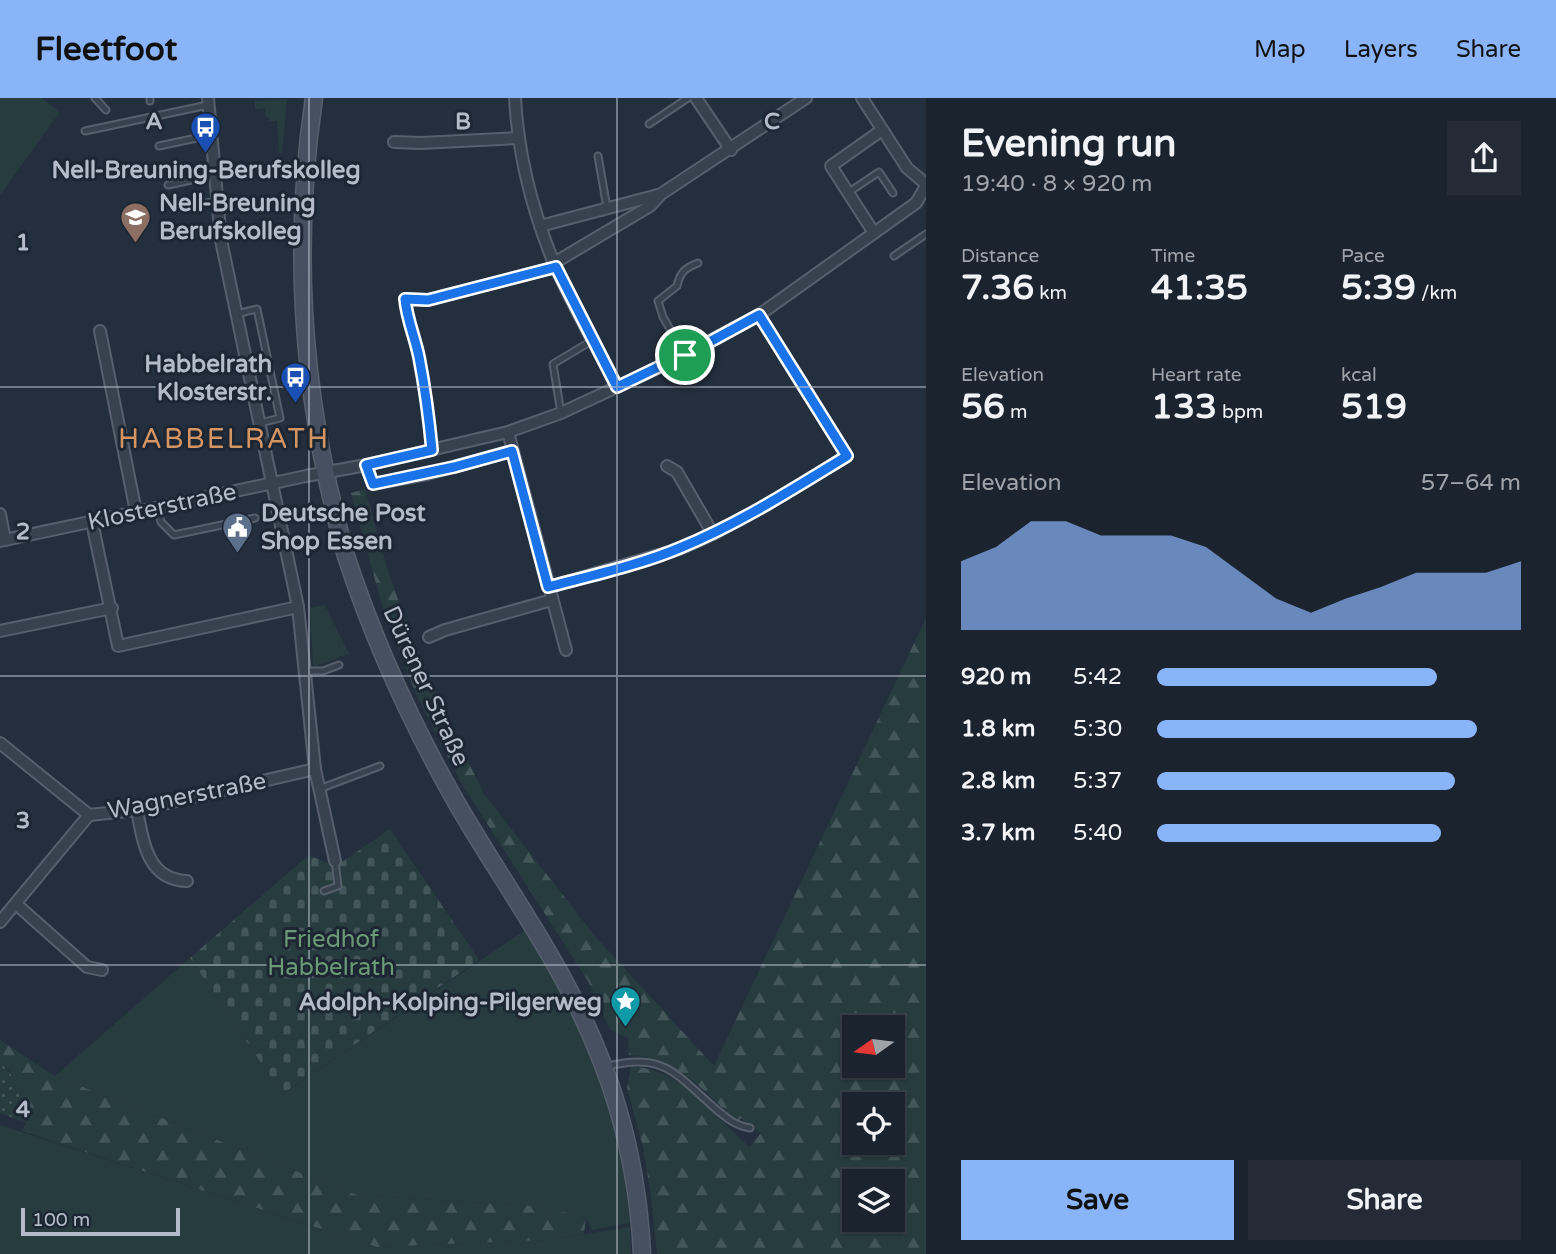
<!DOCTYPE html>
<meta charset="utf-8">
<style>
body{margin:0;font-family:"Varela Round",sans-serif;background:#242b36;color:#f1f3f6;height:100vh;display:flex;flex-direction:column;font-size:26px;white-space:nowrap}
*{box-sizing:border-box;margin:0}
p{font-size:23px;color:#a0a4aa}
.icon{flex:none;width:38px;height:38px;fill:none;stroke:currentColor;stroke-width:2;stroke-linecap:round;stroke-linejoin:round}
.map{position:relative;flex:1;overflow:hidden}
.details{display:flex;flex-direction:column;background:#1b232e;width:630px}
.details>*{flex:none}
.needle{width:46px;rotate:256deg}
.buttons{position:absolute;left:842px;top:917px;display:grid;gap:14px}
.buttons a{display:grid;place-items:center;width:63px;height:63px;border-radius:0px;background:#1b232e;box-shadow:0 2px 5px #0004,0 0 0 2px #39404a;font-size:35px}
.scale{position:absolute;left:21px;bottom:18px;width:159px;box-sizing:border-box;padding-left:7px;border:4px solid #b4bcc9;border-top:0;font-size:19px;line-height:24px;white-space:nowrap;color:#b4bcc9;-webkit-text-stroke:5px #1d2633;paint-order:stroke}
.pin{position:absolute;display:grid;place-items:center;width:60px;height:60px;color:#fff;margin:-30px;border:4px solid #fff;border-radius:50%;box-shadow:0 2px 7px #0007}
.round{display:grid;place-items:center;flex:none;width:74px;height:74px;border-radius:0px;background:#242b36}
.overview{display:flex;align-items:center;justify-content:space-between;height:119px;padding:0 35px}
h1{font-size:38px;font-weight:700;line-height:52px}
.figures{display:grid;grid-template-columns:repeat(3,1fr);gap:10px;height:119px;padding:7px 35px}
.figures div{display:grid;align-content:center}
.figures b{font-size:35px;font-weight:700}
.figures small{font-size:19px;font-weight:400}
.figures p{font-size:19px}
.chart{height:196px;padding:14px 35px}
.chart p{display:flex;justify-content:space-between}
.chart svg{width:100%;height:126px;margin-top:7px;fill:#8ab4f8;opacity:.7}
.action{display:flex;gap:14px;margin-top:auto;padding:14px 35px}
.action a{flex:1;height:80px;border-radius:0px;background:#8ab4f8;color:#111;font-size:28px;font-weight:700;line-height:80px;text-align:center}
.action a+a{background:#242b36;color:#f1f3f6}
ul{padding:0 35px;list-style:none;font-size:23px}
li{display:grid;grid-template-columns:112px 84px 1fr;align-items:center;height:52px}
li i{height:18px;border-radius:9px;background:#8ab4f8}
header{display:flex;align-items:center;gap:42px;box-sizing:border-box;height:98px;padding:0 35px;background:#8ab4f8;color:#111}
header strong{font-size:33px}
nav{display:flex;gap:38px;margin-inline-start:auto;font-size:24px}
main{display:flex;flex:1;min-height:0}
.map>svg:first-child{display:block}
.green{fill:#263c3f}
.forest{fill:url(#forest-firs);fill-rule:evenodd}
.cemetery{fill:url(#cemetery-stones)}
.garden{fill:url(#garden-dots)}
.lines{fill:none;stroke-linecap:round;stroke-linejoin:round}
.service-casing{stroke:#565f6c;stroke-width:9}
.minor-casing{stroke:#565f6c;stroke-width:14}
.secondary-casing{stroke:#565f6c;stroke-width:19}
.service{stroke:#38414e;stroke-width:5}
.minor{stroke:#38414e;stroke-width:10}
.secondary{stroke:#465061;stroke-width:16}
.route-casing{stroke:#fff;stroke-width:14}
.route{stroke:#1a73e8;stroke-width:9}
.grid{fill:none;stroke:#b4bcc9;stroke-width:2;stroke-opacity:0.55}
.labels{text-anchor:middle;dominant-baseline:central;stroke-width:6;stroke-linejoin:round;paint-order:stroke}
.poi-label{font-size:24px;font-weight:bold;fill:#b4bcc9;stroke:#1d2633;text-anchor:start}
.street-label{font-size:24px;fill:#b4bcc9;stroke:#1d2633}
.park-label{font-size:24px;fill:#6b9a76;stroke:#1d2633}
.quarter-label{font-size:28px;letter-spacing:2px;fill:#d59563;stroke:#1d2633}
.grid-label{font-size:23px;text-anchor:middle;font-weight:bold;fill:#b4bcc9;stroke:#1d2633;stroke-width:6;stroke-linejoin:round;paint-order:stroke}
</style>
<header>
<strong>Fleetfoot</strong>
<nav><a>Map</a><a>Layers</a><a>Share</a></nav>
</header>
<main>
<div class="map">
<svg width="926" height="1156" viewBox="0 0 926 1156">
<defs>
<pattern id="forest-firs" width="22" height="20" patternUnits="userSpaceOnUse" patternTransform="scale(1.75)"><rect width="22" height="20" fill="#263c3f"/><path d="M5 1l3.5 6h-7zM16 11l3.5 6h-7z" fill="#435659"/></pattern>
<pattern id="cemetery-stones" width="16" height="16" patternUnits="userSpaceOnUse" patternTransform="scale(1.75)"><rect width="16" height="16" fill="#263c3f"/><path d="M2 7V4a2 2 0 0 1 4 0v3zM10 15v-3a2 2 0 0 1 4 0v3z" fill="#435659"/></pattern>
<pattern id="garden-dots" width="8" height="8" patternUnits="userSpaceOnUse" patternTransform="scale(1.75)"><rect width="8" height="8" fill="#263c3f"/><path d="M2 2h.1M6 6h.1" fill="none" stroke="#435659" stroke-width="1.8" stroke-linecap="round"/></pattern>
</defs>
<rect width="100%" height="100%" fill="#242f3e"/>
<g class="green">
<polygon points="0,0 42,0 60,14 0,97"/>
<polygon points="287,1 282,55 279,55 277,23 269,23 269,19 266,19 265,10 255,11 255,3"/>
<polygon points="325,507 349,556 313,569 310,510"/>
<polygon points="527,831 598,966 618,1030 630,1125 592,1132 586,1119 536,1108 357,1097 55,978 190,860 282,996"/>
<polygon points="0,1027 377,1149 546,1142 630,1129 631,1156 0,1156"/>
</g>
<g class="forest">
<path d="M365,391l21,76 24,68 33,77 41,84 110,141 120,131 212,-448v636h-269l-6,-58 -8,-49 -16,-60 4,-20c53,0 84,52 119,80l11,-14 -20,-15 -3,4c-34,-30 -61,-66 -109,-67l-1,-17 -18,-8 -22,-49 -125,-195 -47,-92 -32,-82 -33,-119zM854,929h38v39h-38zM854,1006h38v39h-38zM854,1083h38v39h-38z"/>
<polygon points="0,942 55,978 357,1097 536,1108 586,1119 584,1136 546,1142 377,1149 45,1041 22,1033 26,1025 9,972 0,964"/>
</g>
<polygon class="cemetery" points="390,731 479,862 282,996 190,860 309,757 332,767 342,764"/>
<path class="garden" d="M0,964c16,14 25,41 26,61l-26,-10z"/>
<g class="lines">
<defs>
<g id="service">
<polyline points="95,0 106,12"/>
<polyline points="150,0 150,3"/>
<polyline points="649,26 688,0"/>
<polyline points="85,33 208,7"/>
<polyline points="159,48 211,37"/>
<polyline points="598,58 607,110"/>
<polyline points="168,87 215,77"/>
<polyline points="849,94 879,74 893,95"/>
<polyline points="173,111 217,103"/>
<polyline points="179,137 220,129"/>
<polyline points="894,158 926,136"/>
<path d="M406,201c1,21 9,38 13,58 6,31 9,61 13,93"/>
<polyline points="236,216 257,211 280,320 260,325"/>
<path d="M685,257l-22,-38 -5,-16 19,-15c3,-14 8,-18 21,-23"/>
<polyline points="561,315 553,266 593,242"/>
<polyline points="157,410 161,424 174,437 255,420"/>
<polyline points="305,573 323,573 339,567"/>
<polyline points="319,691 380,668"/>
<polyline points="324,793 338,788 335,763"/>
<path d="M605,969c60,-16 71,8 112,43 12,10 18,15 33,18"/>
</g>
<g id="minor">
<polyline points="208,0 221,142 298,509 315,671 335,763"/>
<path d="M515,0c3,56 17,111 38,163 18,43 43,84 64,126"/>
<polyline points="696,0 731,52"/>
<polyline points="862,0 907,70 926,86"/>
<polyline points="394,44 421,45 519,40"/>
<polyline points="540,128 658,97"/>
<polyline points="874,135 831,68 882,32"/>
<polyline points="554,165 650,108 661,96 806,0"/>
<polyline points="406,201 428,202 556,169"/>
<polyline points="100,233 136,414"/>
<polyline points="508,334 566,552"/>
<polyline points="366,367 373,386 427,376 512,353"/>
<polyline points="667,368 677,374 713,436"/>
<polyline points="0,416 5,442"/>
<polyline points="92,424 118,548 298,509"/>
<polyline points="0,443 306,378 366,367 508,334 561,315 662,268 759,217 916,105 926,88"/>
<polyline points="549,489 679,451 713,436 768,406 847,358 759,217"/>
<polyline points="0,533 112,510"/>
<polyline points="429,539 445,532 552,502"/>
<polyline points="0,645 89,717 137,712 315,671"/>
<path d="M137,712c6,31 10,70 50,71"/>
<polyline points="16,806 87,869 102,872"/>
<polyline points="0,824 89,717"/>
</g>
<path id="secondary" d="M314,0c-19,128 -14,260 14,386 6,24 11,49 18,72 27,82 63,162 105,237 34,61 75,118 109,180 50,90 77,178 82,281"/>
</defs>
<use href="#service" class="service-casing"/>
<use href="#minor" class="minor-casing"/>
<use href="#secondary" class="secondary-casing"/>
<use href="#service" class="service"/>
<use href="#minor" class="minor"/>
<use href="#secondary" class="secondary"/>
</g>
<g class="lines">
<defs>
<path id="route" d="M556,169l61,120 87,-42 55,-30 88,141c-54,33 -107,67 -165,91 -39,17 -92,29 -134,40l-36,-136 -58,16 -81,17 -7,-19 66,-15c-3,-32 -7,-62 -13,-93 -4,-20 -12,-37 -14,-58l23,1z"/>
</defs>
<use href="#route" class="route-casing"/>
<use href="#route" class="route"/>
</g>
<path class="grid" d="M309,0v1156M617,0v1156M0,289h926M0,578h926M0,867h926"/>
<defs>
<symbol id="bus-pin" viewBox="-11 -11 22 30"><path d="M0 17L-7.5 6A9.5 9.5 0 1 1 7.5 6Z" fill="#1a4fb4" stroke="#1d2633"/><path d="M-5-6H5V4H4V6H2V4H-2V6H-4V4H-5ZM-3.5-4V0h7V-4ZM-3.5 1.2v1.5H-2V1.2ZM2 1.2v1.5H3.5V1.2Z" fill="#fff"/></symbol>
<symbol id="school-pin" viewBox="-11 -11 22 30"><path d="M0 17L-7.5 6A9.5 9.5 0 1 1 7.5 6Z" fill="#8d6e63" stroke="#1d2633"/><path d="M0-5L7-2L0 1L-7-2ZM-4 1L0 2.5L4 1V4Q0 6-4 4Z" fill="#fff"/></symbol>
<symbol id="civic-pin" viewBox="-11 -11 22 30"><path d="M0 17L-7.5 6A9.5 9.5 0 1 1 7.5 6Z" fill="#5c6f8a" stroke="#1d2633"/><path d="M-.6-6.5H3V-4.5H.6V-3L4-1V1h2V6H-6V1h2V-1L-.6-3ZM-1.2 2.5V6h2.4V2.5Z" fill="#fff"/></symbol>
<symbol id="sight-pin" viewBox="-11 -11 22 30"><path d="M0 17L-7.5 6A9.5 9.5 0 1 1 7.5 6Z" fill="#0f9aa8" stroke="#1d2633"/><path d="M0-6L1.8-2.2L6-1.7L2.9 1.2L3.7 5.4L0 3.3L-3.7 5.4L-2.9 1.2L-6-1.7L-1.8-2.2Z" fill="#fff"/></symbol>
</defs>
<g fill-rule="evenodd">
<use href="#bus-pin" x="188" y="12" width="35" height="47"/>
<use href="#school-pin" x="118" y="102" width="35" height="47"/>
<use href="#bus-pin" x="278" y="262" width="35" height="47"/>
<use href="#civic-pin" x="220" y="412" width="35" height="47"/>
<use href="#sight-pin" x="608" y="886" width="35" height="47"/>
</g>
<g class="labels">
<g class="poi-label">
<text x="206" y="72" text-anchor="middle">Nell-Breuning-Berufskolleg</text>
<text x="159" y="105">Nell-Breuning<tspan x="159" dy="28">Berufskolleg</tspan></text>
<text x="272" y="266" text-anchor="end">Habbelrath<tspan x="272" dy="28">Klosterstr.</tspan></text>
<text x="261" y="415">Deutsche Post<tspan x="261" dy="28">Shop Essen</tspan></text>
<text x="602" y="904" text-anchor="end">Adolph-Kolping-Pilgerweg</text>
</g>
<g class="street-label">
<text transform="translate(162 409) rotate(-12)">Klosterstraße</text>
<text transform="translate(426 588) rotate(65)">Dürener Straße</text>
<text transform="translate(187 698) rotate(-11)">Wagnerstraße</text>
</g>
<g class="park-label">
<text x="331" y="841">Friedhof<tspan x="331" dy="28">Habbelrath</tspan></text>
</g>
<g class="quarter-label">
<text x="224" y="341">HABBELRATH</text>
</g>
</g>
<g class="grid-label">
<text x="154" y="31">A</text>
<text x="463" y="31">B</text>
<text x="772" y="31">C</text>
<text x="23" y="152">1</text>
<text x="23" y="441">2</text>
<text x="23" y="730">3</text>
<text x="23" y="1019">4</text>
</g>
</svg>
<div class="buttons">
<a><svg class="needle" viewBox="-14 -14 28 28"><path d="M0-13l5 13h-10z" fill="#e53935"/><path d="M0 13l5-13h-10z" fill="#a0a4aa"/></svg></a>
<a><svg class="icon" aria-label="locate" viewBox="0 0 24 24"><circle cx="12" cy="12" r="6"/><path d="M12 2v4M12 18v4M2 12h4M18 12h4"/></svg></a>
<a><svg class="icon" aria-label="layers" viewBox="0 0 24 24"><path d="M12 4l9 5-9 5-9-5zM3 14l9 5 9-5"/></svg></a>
</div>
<div class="scale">100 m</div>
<div class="pin" style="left:685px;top:257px;background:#1e9e55"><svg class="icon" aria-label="arrive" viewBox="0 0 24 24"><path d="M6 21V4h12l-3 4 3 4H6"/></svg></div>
</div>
<section class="details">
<div class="overview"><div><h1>Evening run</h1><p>19:40 · 8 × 920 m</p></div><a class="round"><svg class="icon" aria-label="share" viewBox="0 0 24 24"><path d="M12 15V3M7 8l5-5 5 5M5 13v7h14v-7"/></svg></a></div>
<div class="figures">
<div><p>Distance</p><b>7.36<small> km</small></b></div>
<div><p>Time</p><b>41:35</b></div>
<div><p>Pace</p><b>5:39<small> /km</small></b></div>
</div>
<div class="figures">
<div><p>Elevation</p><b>56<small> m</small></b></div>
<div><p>Heart rate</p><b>133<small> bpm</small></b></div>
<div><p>kcal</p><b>519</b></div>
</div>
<div class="chart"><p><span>Elevation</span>57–64 m</p>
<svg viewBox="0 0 160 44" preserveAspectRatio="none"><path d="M0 44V20L10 15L20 6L30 6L40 11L50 11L60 11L70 15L80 24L90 33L100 38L110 33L120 29L130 24L140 24L150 24L160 20V44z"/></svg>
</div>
<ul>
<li><b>920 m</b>5:42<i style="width:77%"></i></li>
<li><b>1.8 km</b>5:30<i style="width:88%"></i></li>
<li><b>2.8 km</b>5:37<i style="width:82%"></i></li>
<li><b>3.7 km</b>5:40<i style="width:78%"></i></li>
</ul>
<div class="action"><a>Save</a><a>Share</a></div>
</section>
</main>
